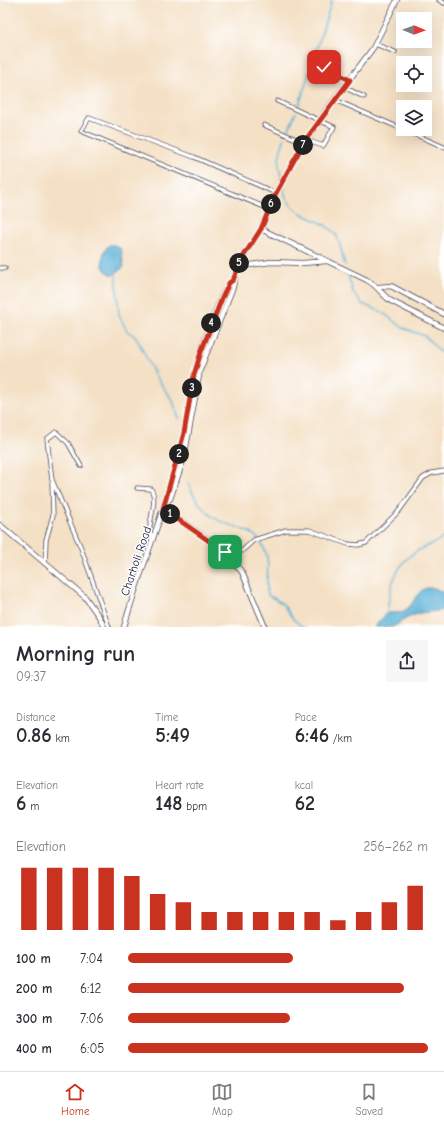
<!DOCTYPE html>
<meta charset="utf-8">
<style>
body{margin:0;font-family:"Comic Neue",sans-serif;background:#f7f7f7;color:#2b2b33;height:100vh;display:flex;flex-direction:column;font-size:15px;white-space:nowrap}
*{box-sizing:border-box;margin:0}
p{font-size:13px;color:#7c7c81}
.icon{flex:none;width:22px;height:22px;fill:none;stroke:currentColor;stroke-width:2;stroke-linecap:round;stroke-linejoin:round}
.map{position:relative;height:627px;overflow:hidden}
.panel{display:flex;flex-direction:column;background:#fff;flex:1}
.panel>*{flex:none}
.needle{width:26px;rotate:91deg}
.tools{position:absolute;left:396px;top:12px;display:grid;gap:8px}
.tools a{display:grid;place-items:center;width:36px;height:36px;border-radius:0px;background:#fff;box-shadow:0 4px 16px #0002;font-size:20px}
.pin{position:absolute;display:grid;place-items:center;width:34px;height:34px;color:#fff;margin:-17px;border-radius:8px;box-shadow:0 2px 6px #0006}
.km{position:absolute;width:20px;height:20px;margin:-10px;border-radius:50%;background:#222;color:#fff;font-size:11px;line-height:20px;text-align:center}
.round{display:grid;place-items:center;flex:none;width:42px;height:42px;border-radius:0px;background:#f7f7f7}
.overview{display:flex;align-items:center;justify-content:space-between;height:68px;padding:0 16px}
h1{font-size:22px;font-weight:600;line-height:30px}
.stats{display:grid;grid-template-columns:repeat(3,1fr);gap:6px;height:68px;padding:4px 16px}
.stats div{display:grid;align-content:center}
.stats b{font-size:20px;font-weight:600}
.stats small{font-size:11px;font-weight:400}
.stats p{font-size:11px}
.chart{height:112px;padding:8px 16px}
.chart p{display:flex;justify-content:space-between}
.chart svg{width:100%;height:72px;margin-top:4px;stroke:#c8321e;stroke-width:6}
ul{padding:0 16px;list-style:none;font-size:13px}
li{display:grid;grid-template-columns:64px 48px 1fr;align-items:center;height:30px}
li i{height:10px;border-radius:5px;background:#c8321e}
.dock{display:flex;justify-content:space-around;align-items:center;height:56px;border-top:1px solid #e1e1e2;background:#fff;font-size:11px;color:#7c7c81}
.dock a{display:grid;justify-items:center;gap:2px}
.dock .current{color:#c8321e}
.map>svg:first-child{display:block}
.water{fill:#58b0d5;stroke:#3d6988}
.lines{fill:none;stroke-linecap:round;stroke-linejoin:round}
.stream{stroke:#58b0d5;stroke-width:1.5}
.minor-casing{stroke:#423e50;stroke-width:5}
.tertiary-casing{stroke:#423e50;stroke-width:6}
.minor{stroke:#fff;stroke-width:3.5}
.tertiary{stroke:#fff;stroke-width:4.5}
.route-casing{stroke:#fff;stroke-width:8}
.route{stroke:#c8321e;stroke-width:5}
.labels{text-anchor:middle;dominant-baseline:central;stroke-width:3;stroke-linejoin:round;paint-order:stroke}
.street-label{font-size:12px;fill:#22223b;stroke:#fff}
</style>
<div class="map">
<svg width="444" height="627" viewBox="0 0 444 627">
<rect width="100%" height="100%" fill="#fff"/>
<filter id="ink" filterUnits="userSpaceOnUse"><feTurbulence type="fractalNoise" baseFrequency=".025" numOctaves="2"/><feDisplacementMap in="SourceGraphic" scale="8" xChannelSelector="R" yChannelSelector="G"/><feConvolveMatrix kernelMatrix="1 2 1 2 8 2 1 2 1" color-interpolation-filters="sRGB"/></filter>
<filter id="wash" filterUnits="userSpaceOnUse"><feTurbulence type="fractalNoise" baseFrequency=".012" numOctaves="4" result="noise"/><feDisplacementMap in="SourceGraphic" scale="16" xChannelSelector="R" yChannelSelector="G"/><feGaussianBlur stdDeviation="0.9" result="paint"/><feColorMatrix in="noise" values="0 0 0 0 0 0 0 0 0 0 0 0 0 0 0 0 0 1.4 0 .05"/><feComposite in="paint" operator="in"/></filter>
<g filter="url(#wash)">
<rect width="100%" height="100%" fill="#f4e0c5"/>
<g class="water">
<path d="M110,245h5l6,4 3,18 -11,8c-3,-1 -6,-3 -8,-5 -5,-7 -2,-22 5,-25z"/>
<path d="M426,588h9l9,5v17l-24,3 -13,5 -14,9h-19l13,-14c31,1 21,-16 39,-25z"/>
</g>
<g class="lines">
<g class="stream">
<polyline points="299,105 332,0"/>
<polyline points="288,131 296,112"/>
<path d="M282,181c-5,-19 -4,-25 3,-43"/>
<path d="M283,184c1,5 1,11 4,15 10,20 36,18 49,36 5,8 6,21 9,30"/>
<polyline points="116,274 119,315 127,331 136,337 156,377 173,401 179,419"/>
<polyline points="348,275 353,292 362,304 382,312 403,328 425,336 444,356"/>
<path d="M188,483c5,13 13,25 25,34 20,14 43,7 53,36 5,15 -2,28 2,42l14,8 12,17 9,7"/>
<path d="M387,613c3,-26 7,-49 32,-63 8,-5 18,-7 25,-13"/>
</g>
</g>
</g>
<g filter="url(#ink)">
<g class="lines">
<defs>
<g id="minor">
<polyline points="439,0 444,3"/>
<polyline points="375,44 395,52"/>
<polyline points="324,67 350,80"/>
<polyline points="344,87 364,97"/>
<polyline points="335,100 444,147"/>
<polyline points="277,101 334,127 323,146 306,140"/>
<polyline points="264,125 305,143"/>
<polyline points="269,209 81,131 89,118 194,157 276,193"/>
<polyline points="0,268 5,268"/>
<polyline points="81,466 68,443 56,432 47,439 52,480 81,548 109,627"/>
<path d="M137,488l14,1c9,15 -8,39 2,51"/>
<polyline points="225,552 242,551 254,540 286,530 309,530 348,544 358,545 366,543 399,511 423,478 432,473 444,471"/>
<polyline points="45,564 46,540 53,515 52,483"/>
</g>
<g id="tertiary">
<path d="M261,229l106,51c12,7 14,14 24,21l53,27"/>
<polyline points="237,267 271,262 303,263 327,261"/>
<polyline points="378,287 391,286 444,314"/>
<polyline points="166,501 170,499 184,458 200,370 233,287 237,267 261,229 276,193 293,162 325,112 373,48 397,0"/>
<polyline points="163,509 218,546 242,572 265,627"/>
<polyline points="0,525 85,597 100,618 104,627"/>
<path d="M124,627c16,-58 40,-113 55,-171 11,-42 13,-87 30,-127 5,-12 14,-42 24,-49"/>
</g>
</defs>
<use href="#minor" class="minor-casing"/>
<use href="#tertiary" class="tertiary-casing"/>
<use href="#minor" class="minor"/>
<use href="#tertiary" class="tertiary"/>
</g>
</g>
<g class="lines" filter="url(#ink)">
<defs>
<polyline id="route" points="225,552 163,509 184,433 194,375 201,352 222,298 229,283 233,280 243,257 261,229 276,193 293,162 307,138 350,80 324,67"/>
</defs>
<use href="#route" class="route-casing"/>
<use href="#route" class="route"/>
</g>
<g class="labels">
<g class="street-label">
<text transform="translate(136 561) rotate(-71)">Charholi Road</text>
</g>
</g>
</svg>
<div class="tools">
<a><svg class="needle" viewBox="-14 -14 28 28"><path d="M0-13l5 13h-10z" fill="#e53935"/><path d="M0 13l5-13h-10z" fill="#7c7c81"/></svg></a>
<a><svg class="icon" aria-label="locate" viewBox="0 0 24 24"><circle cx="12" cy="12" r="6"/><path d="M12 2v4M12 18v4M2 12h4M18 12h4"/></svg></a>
<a><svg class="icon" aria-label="layers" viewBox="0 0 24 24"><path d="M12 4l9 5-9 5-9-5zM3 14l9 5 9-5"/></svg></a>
</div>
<div class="pin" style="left:225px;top:552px;background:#1e9e55"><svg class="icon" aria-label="arrive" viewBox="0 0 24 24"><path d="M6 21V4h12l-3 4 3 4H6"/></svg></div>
<div class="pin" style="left:324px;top:67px;background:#d93025"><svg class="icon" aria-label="check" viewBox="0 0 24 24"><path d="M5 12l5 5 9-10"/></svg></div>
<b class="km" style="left:170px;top:514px">1</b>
<b class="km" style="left:179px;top:454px">2</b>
<b class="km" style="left:192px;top:388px">3</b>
<b class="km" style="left:211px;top:323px">4</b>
<b class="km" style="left:239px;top:263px">5</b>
<b class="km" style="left:271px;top:204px">6</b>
<b class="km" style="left:303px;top:145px">7</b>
</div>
<section class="panel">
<div class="overview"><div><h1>Morning run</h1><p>09:37</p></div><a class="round"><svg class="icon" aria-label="share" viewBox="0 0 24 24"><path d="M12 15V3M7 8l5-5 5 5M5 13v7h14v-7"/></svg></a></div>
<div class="stats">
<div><p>Distance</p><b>0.86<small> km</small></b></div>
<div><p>Time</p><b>5:49</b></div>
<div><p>Pace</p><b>6:46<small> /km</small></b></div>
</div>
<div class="stats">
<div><p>Elevation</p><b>6<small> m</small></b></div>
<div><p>Heart rate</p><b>148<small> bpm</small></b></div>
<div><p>kcal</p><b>62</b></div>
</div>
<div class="chart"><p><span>Elevation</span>256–262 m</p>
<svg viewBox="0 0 160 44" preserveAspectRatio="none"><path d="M5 44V6M15 44V6M25 44V6M35 44V6M45 44V11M55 44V22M65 44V27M75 44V33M85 44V33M95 44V33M105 44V33M115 44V33M125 44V38M135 44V33M145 44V27M155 44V17"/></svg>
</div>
<ul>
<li><b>100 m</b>7:04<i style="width:55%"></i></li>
<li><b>200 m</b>6:12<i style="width:92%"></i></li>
<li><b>300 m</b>7:06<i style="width:54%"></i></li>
<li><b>400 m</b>6:05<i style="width:100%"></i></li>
</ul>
</section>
<nav class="dock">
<a class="current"><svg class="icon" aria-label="home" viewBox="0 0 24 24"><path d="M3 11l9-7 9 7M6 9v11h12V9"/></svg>Home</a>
<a><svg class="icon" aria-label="map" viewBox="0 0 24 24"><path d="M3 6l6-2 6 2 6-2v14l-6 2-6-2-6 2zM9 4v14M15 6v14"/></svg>Map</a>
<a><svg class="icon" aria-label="saved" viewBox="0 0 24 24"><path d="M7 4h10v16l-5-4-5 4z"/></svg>Saved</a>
</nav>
